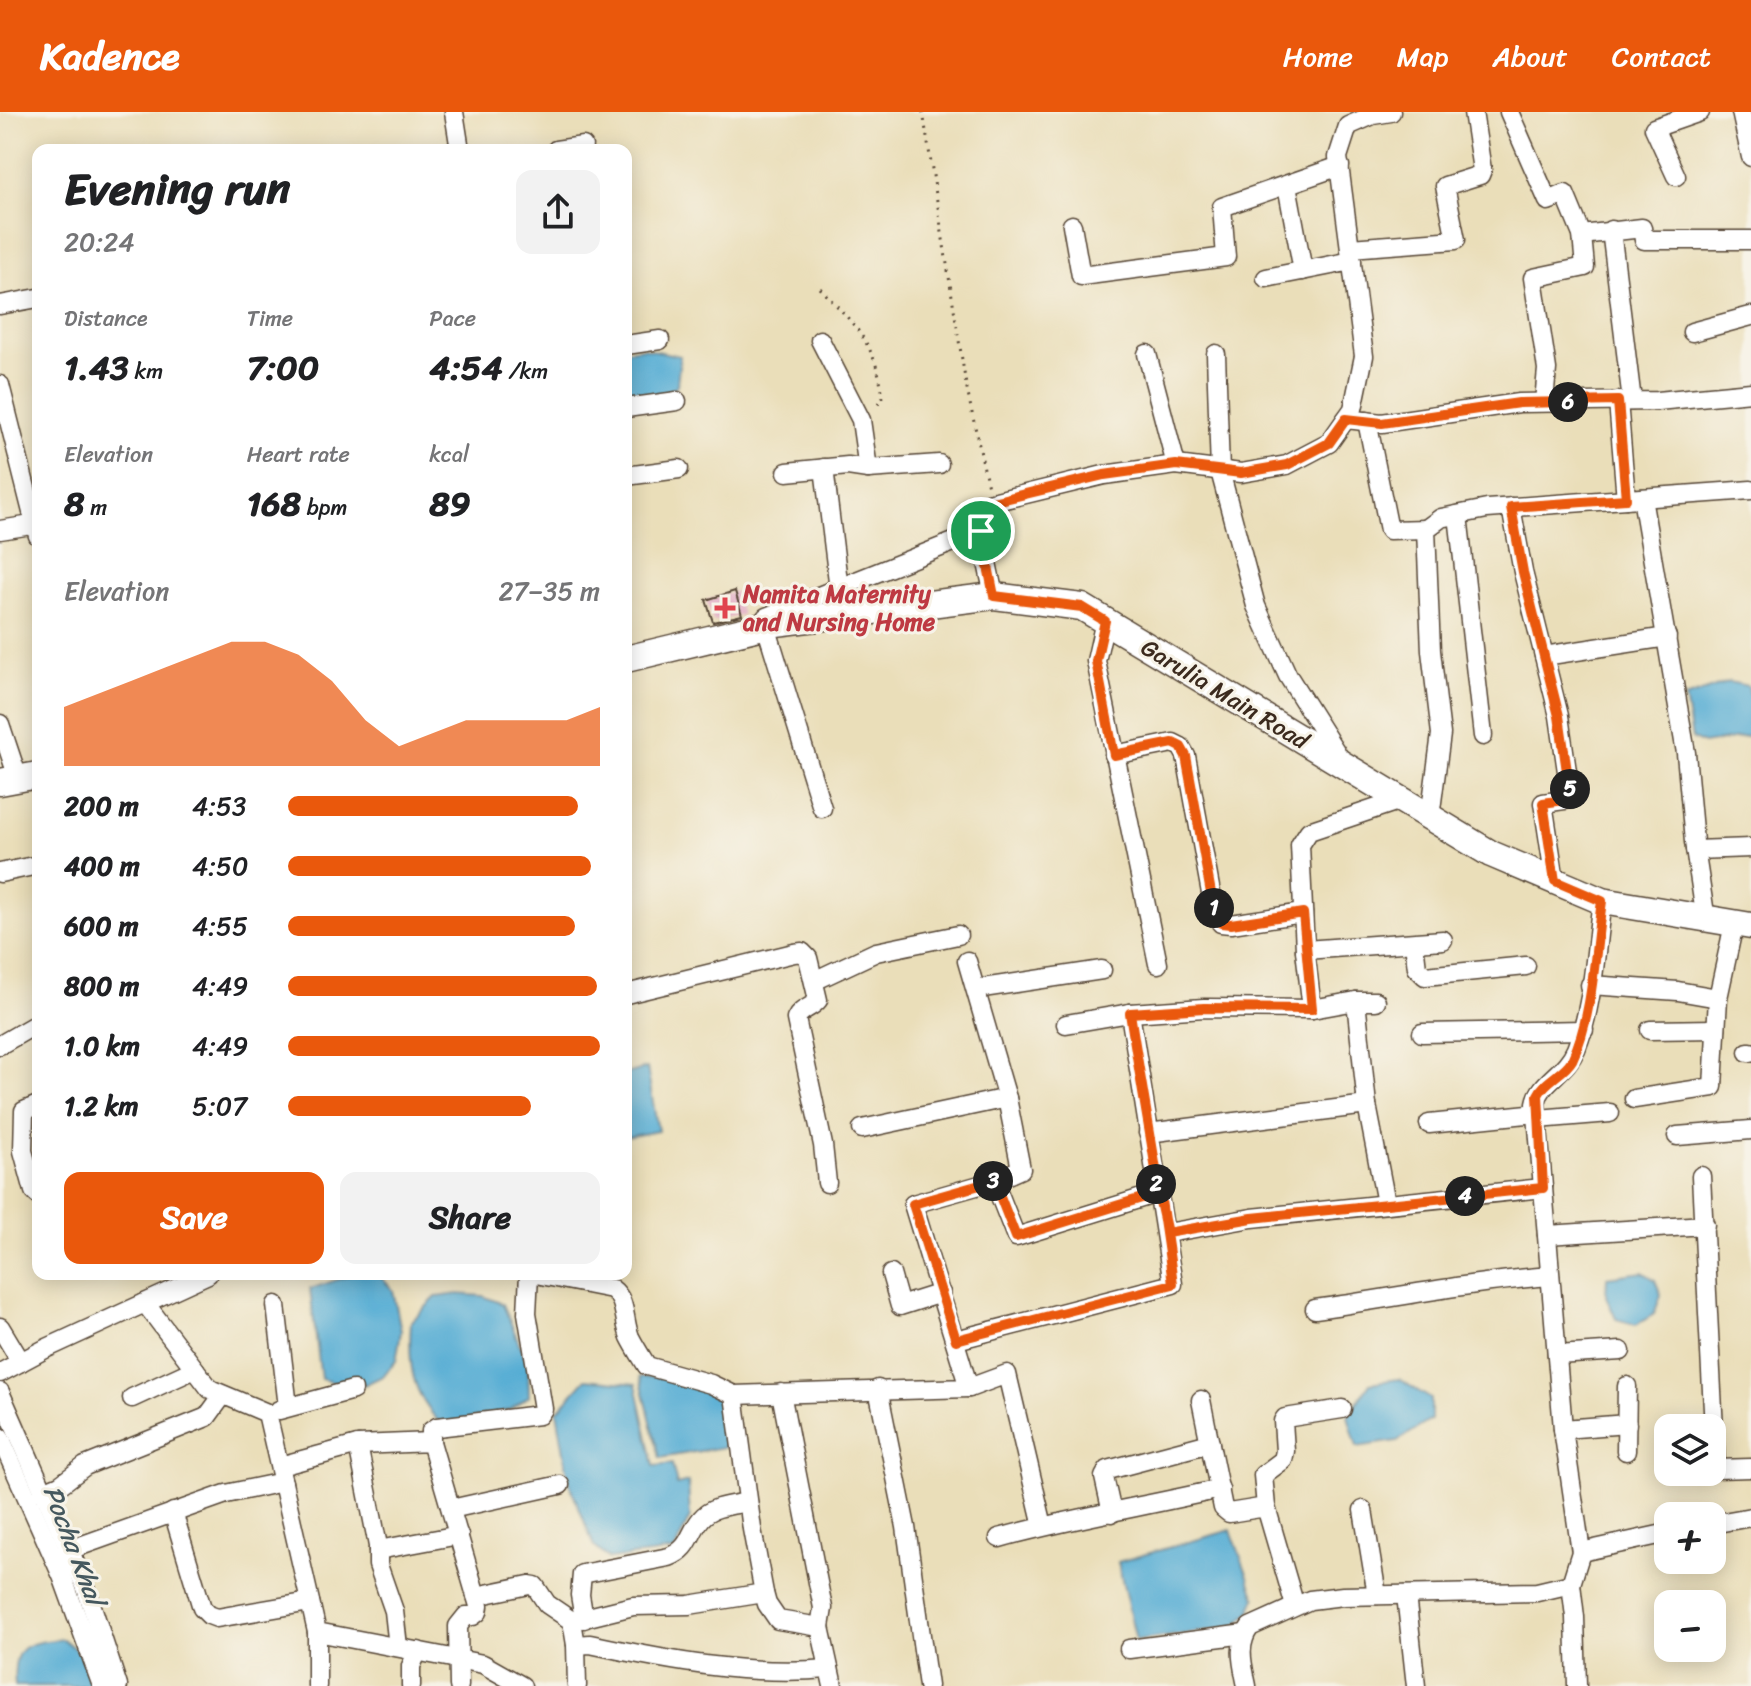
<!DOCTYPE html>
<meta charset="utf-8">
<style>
body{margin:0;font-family:Sriracha,sans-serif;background:#f2f2f2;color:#202124;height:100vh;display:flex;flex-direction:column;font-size:30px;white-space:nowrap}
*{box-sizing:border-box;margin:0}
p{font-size:26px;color:#757577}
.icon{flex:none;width:44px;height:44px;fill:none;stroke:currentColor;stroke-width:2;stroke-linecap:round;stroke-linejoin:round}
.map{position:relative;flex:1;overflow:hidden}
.panel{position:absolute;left:32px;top:32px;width:600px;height:1136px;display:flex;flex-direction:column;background:#fff;border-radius:16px;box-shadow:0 4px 20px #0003}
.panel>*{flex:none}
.buttons{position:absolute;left:1654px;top:1302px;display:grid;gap:16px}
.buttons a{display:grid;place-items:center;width:72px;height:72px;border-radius:16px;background:#fff;box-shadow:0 4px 20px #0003;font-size:40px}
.pin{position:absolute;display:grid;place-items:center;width:68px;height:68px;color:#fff;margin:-34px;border:4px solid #fff;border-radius:50%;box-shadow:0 2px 8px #0007}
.km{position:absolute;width:40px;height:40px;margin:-20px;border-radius:50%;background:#222;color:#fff;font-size:22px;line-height:40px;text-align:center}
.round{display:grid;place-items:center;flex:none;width:84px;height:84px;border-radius:16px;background:#f2f2f2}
.overview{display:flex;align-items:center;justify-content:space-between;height:136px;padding:0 32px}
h1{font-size:44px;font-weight:700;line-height:60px}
.stats{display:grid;grid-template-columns:repeat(3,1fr);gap:12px;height:136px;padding:8px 32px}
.stats div{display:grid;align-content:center}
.stats b{font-size:34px;font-weight:700}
.stats small{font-size:22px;font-weight:400}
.stats p{font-size:22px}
.chart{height:224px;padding:16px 32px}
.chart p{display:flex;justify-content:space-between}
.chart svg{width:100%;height:144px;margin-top:8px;fill:#ea580c;opacity:.7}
.cta{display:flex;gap:16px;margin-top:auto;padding:16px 32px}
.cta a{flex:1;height:92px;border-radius:16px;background:#ea580c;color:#fff;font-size:32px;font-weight:700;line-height:92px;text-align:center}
.cta a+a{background:#f2f2f2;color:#202124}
ul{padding:0 32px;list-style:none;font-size:26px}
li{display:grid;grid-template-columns:128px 96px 1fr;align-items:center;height:60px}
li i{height:20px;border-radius:10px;background:#ea580c}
header{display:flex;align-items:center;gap:48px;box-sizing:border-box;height:112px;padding:0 40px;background:#ea580c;color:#fff}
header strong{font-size:38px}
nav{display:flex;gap:44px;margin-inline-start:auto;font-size:28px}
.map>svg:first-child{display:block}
.water{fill:#57add4;stroke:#496c79;stroke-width:2}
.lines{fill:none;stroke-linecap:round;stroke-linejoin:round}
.stream{stroke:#57add4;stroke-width:6}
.building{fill:#e3afc6}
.street-casing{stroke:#554535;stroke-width:21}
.secondary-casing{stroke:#554535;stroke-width:29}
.path{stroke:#554535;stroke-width:3;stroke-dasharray:2 6;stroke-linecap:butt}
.street{stroke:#fff;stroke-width:18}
.secondary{stroke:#fff;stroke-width:26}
.route-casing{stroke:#fff;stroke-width:16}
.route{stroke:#ea580c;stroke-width:10}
.health-dot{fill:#e0444e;stroke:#f7f3e8;stroke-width:3}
.labels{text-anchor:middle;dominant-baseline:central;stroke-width:6;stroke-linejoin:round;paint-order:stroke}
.health-label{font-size:24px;font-weight:bold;fill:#be3a42;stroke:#f7f3e8;text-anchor:start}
.street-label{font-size:24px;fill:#3b2a1e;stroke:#f7f3e8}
.water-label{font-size:26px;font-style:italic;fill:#45585e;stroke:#f7f3e8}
</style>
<header>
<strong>Kadence</strong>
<nav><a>Home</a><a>Map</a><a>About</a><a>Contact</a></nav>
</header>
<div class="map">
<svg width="1751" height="1574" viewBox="0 0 1751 1574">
<rect width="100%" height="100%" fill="#f7f3e8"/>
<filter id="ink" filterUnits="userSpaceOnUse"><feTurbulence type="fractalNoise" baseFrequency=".0125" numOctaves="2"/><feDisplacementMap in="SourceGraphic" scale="16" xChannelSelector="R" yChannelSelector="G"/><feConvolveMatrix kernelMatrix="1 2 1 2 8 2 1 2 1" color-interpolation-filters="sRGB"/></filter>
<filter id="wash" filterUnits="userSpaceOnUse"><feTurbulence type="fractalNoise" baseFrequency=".006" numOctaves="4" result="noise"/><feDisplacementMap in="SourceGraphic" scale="32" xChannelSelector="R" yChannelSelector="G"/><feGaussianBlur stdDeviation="1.8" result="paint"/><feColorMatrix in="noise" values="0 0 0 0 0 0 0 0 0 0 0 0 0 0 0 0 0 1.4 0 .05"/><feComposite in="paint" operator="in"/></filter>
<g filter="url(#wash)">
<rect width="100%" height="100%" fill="#eadeb9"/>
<g class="water">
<polygon points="643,236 680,244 677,273 666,283 626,285 626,238"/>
<polygon points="1729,570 1748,574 1751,588 1751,624 1703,632 1692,626 1685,586"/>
<polygon points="647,956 658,1019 626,1025 626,962"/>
<polygon points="1643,1160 1655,1168 1661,1183 1654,1202 1636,1213 1616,1207 1606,1184 1607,1165"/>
<polygon points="354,1162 378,1162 393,1178 401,1219 396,1249 383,1264 364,1273 356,1264 335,1271 321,1267 310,1177"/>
<path d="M458,1182l25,2 20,8 25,61 1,31 -19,14 -68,15c-31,-32 -34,-60 -31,-103l25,-25z"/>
<polygon points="640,1265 679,1265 723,1287 730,1334 660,1346"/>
<polygon points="586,1267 636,1272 654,1354 672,1352 677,1373 688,1370 690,1405 674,1439 609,1447 594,1434 569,1370 557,1299"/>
<polygon points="1399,1267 1431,1287 1431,1308 1397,1329 1357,1335 1348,1304 1370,1271"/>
<polygon points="1231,1418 1256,1486 1250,1500 1234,1515 1136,1529 1118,1450"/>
<path d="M63,1527l18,15 10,32h-76c-4,-43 12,-43 48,-47z"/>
</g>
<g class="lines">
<polyline class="stream" points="0,1309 7,1323"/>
</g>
<g id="blocks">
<polygon class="building" points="735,479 742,503 713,510 706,488"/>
</g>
</g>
<g filter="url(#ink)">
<use href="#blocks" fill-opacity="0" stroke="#554535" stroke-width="2"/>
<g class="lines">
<defs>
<g id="street">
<polyline points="454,0 460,38"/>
<polyline points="1509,0 1548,89 1565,82 1582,123 1585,155 1533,166 1547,257 1544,290"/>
<polyline points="1741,0 1751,45"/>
<polyline points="556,38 583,34"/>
<polyline points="1676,64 1654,16 1700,0"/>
<polyline points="1287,73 1303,159"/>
<polyline points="1072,113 1081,164 1226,145 1222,95 1340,54"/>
<polyline points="1611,118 1632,289"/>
<polyline points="1582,123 1642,116 1644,128 1751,128"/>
<polyline points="1350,136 1456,128 1445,74 1480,63 1482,58 1473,0"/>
<polyline points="1266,166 1352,149"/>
<polyline points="0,193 38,186"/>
<polyline points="1692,220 1751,204"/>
<polyline points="820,228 861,308 868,357"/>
<polyline points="626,233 660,228"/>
<polyline points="1147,242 1176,353"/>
<polyline points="1216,242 1220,359 1256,494 1288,564 1341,648"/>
<polyline points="0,273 38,424"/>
<polyline points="1618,289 1626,387"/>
<polyline points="626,296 677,289"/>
<polyline points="1346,307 1382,311 1519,291 1657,289 1751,280"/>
<polyline points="1367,309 1389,418 1426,417"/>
<polyline points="824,356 839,477"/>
<polyline points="787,360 848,354 868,357 939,352"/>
<polyline points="626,364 679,357"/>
<polyline points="1642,386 1686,641 1694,730 1706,808"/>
<polyline points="1511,395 1523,460 1559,604 1571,687 1543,691 1555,769"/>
<polyline points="1458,403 1483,624"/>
<polyline points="0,418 38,412"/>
<polyline points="994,484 977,403 984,392 1104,363 1176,353 1241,361 1287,353 1329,331 1353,297 1364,244 1338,45 1348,14 1373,3 1391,0"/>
<polyline points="766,505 981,419"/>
<polyline points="1105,509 1096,549 1158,852"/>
<polyline points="766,514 822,696"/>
<polyline points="1544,544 1667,525"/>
<polyline points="0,612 18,666"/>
<polyline points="1114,643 1173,631 1181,635 1186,644 1215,803 1221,811 1231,812 1303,801"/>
<polyline points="1401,688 1309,719 1300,733 1305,838 1443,828"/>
<polyline points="1430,705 1441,622 1431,539 1426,417 1441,406 1487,397 1751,378"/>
<polyline points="1695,738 1751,736"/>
<polyline points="0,761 38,753"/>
<polyline points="1414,831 1417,856 1425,864 1526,854"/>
<polyline points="1305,838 1312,897"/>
<polyline points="967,849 1007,986 1021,1057 994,1069"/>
<polyline points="814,869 876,840 958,823"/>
<polyline points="1590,873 1678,879 1718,886"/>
<polyline points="976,877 1102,858"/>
<path d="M626,882l168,-41 8,-1 6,6 10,42c-7,9 -17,8 -22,19l27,126 4,38"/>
<polyline points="1356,889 1367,993 1386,1091"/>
<polyline points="1066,912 1130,901 1204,896 1312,897 1356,889 1376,889"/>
<polyline points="1650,918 1716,917"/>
<polyline points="1422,921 1584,918"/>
<polyline points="0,933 38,911"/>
<polyline points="1748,940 1751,940"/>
<polyline points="1634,987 1713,975 1718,886 1734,812"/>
<polyline points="38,993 24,999 23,1039 34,1079 38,1083"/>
<polyline points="1538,1007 1610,1001"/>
<polyline points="1429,1012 1537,1001"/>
<polyline points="862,1017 1007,986"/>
<polyline points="1148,1021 1367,993"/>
<polyline points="1677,1024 1751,1018"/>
<polyline points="1701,1064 1716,1357 1751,1356"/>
<polyline points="1167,1121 1252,1106 1543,1076"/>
<polyline points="1547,1123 1705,1113"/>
<path d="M536,1162l76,15c15,11 11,31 18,48 5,10 11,19 17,29l64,18 23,11 235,-7 -56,-184 81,-23 22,56 142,-44"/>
<polyline points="891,1162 900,1194 941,1181"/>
<polyline points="145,1191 210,1277 267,1301 317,1520 483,1552 522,1574"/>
<polyline points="276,1193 288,1295"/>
<path d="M1315,1197c79,-11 156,-27 235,-33"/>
<polyline points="0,1215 21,1250"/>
<polyline points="956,1228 1173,1172 1130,901"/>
<polyline points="1557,1243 1621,1239"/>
<polyline points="0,1261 45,1237 208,1162"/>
<polyline points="969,1276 1007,1262 1043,1414"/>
<polyline points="878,1277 906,1415 928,1574"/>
<polyline points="0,1280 86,1476 118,1574"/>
<polyline points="781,1281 823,1496 820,1515"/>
<polyline points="734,1283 752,1417 764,1481 767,1492 778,1508 820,1515 833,1574"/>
<polyline points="132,1286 195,1257"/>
<polyline points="1201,1288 1223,1396 1229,1401 1266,1395 1295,1494"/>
<polyline points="279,1298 353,1278"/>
<polyline points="1563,1317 1627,1312"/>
<polyline points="0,1325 62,1464 102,1574"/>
<polyline points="431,1330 431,1319 437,1315 539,1303 543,1297 527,1201 529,1162"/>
<polyline points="358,1333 431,1330 479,1494 478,1500 473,1504 466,1504 458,1514 459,1574"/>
<polyline points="1626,1339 1627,1274"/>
<polyline points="280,1354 358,1333 378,1434 378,1453 394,1499 398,1535"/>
<polyline points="43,1380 60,1373 85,1354 207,1305 223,1283"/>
<polyline points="1266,1395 1263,1363 1283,1348 1285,1339 1283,1309 1285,1306 1342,1297"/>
<polyline points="451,1397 560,1373"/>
<polyline points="1363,1398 1377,1483"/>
<polyline points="173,1400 202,1496 209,1503 217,1506 310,1490"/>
<polyline points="1112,1401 1104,1365 1108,1358 1210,1331"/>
<polyline points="1712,1412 1751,1405"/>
<path d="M999,1426c73,-20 147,-32 221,-49"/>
<polyline points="69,1438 226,1382 283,1370"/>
<polyline points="378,1438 459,1423"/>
<polyline points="1581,1440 1668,1421"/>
<polyline points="1571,1472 1575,1505 1577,1574"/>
<polyline points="1406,1483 1416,1574"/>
<polyline points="476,1484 529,1473 535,1474 547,1492 572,1509"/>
<path d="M584,1507l-4,-24 2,-21 87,-17c22,-9 19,-22 32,-38 10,-13 32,-14 47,-17"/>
<polyline points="317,1520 317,1574"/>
<path d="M576,1533l14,-1c79,17 158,32 239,25"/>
<polyline points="1129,1537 1245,1522"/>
<polyline points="411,1574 411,1554 418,1539"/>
<polyline points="577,1574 576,1533 572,1509 633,1494 689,1493 764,1481"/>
<path d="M1247,1574c-4,-21 -11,-40 3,-59l60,-27 33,-4 194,-4 34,-8 10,-32 -18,-123 -27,-326c4,-22 30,-30 40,-54 18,-45 19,-99 26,-148"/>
</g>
<g id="secondary">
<polyline points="626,547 776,511 994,484 1082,495 1491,742 1602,789 1751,814"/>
<polyline points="0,670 38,663"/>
</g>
</defs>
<use href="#street" class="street-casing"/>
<use href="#secondary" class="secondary-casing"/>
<g class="path">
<polyline points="923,0 966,273 988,375"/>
<path d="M820,176c36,38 57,57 63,111l-9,8"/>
</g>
<use href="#street" class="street"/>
<use href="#secondary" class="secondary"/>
</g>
</g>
<g class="lines" filter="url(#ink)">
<defs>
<path id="route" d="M981,419l13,65 88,11 23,14 -9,40 18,94 59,-12 8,4 5,9 29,159 6,8 10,1 72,-11 9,96 -108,-1 -74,5c14,91 32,181 43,271l-217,56 -43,-136 81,-23 22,56 142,-44 9,40 85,-15 291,-30 -5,-93c7,-15 26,-21 34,-35 21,-43 23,-110 30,-159l-47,-20 -12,-78 28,-4 -12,-83 -36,-144 -12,-65 115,-8 -8,-98 -99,2 -137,20 -36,-4 -17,24 -42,22 -46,8 -65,-8 -72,10 -120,29 -7,11 4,16"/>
</defs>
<use href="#route" class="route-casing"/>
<use href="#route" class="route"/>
</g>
<path class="health-dot" d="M721 484h8v8h8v8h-8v8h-8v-8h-8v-8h8z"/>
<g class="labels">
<g class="health-label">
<text x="743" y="482">Namita Maternity<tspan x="743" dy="28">and Nursing Home</tspan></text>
</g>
<g class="street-label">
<text transform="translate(1225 582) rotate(31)">Garulia Main Road</text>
</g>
<g class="water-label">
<text transform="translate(74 1433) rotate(69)">Pocha Khal</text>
</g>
</g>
</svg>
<div class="buttons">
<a><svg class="icon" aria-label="layers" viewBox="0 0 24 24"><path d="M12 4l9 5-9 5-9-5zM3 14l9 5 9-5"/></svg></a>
<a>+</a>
<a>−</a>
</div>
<div class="pin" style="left:981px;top:419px;background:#1e9e55"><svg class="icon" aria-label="arrive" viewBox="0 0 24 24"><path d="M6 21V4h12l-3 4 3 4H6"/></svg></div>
<b class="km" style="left:1214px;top:796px">1</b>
<b class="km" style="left:1156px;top:1072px">2</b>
<b class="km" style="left:993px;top:1069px">3</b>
<b class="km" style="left:1465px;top:1084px">4</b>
<b class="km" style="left:1570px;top:677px">5</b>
<b class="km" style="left:1568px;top:290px">6</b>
<section class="panel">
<div class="overview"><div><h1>Evening run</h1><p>20:24</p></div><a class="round"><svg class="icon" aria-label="share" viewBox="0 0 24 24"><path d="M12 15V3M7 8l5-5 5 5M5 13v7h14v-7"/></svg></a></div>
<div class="stats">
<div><p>Distance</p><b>1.43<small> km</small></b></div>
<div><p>Time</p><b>7:00</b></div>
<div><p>Pace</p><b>4:54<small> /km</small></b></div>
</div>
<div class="stats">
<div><p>Elevation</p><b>8<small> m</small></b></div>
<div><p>Heart rate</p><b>168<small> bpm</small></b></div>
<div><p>kcal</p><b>89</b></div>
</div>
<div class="chart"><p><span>Elevation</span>27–35 m</p>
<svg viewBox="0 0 160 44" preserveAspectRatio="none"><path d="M0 44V26L10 22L20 18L30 14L40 10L50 6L60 6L70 10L80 18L90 30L100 38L110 34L120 30L130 30L140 30L150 30L160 26V44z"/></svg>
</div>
<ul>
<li><b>200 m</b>4:53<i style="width:93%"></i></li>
<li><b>400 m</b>4:50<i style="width:97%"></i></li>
<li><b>600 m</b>4:55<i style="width:92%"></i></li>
<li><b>800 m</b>4:49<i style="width:99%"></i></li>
<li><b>1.0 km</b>4:49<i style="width:100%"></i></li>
<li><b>1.2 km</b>5:07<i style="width:78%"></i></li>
</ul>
<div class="cta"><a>Save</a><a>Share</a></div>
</section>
</div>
